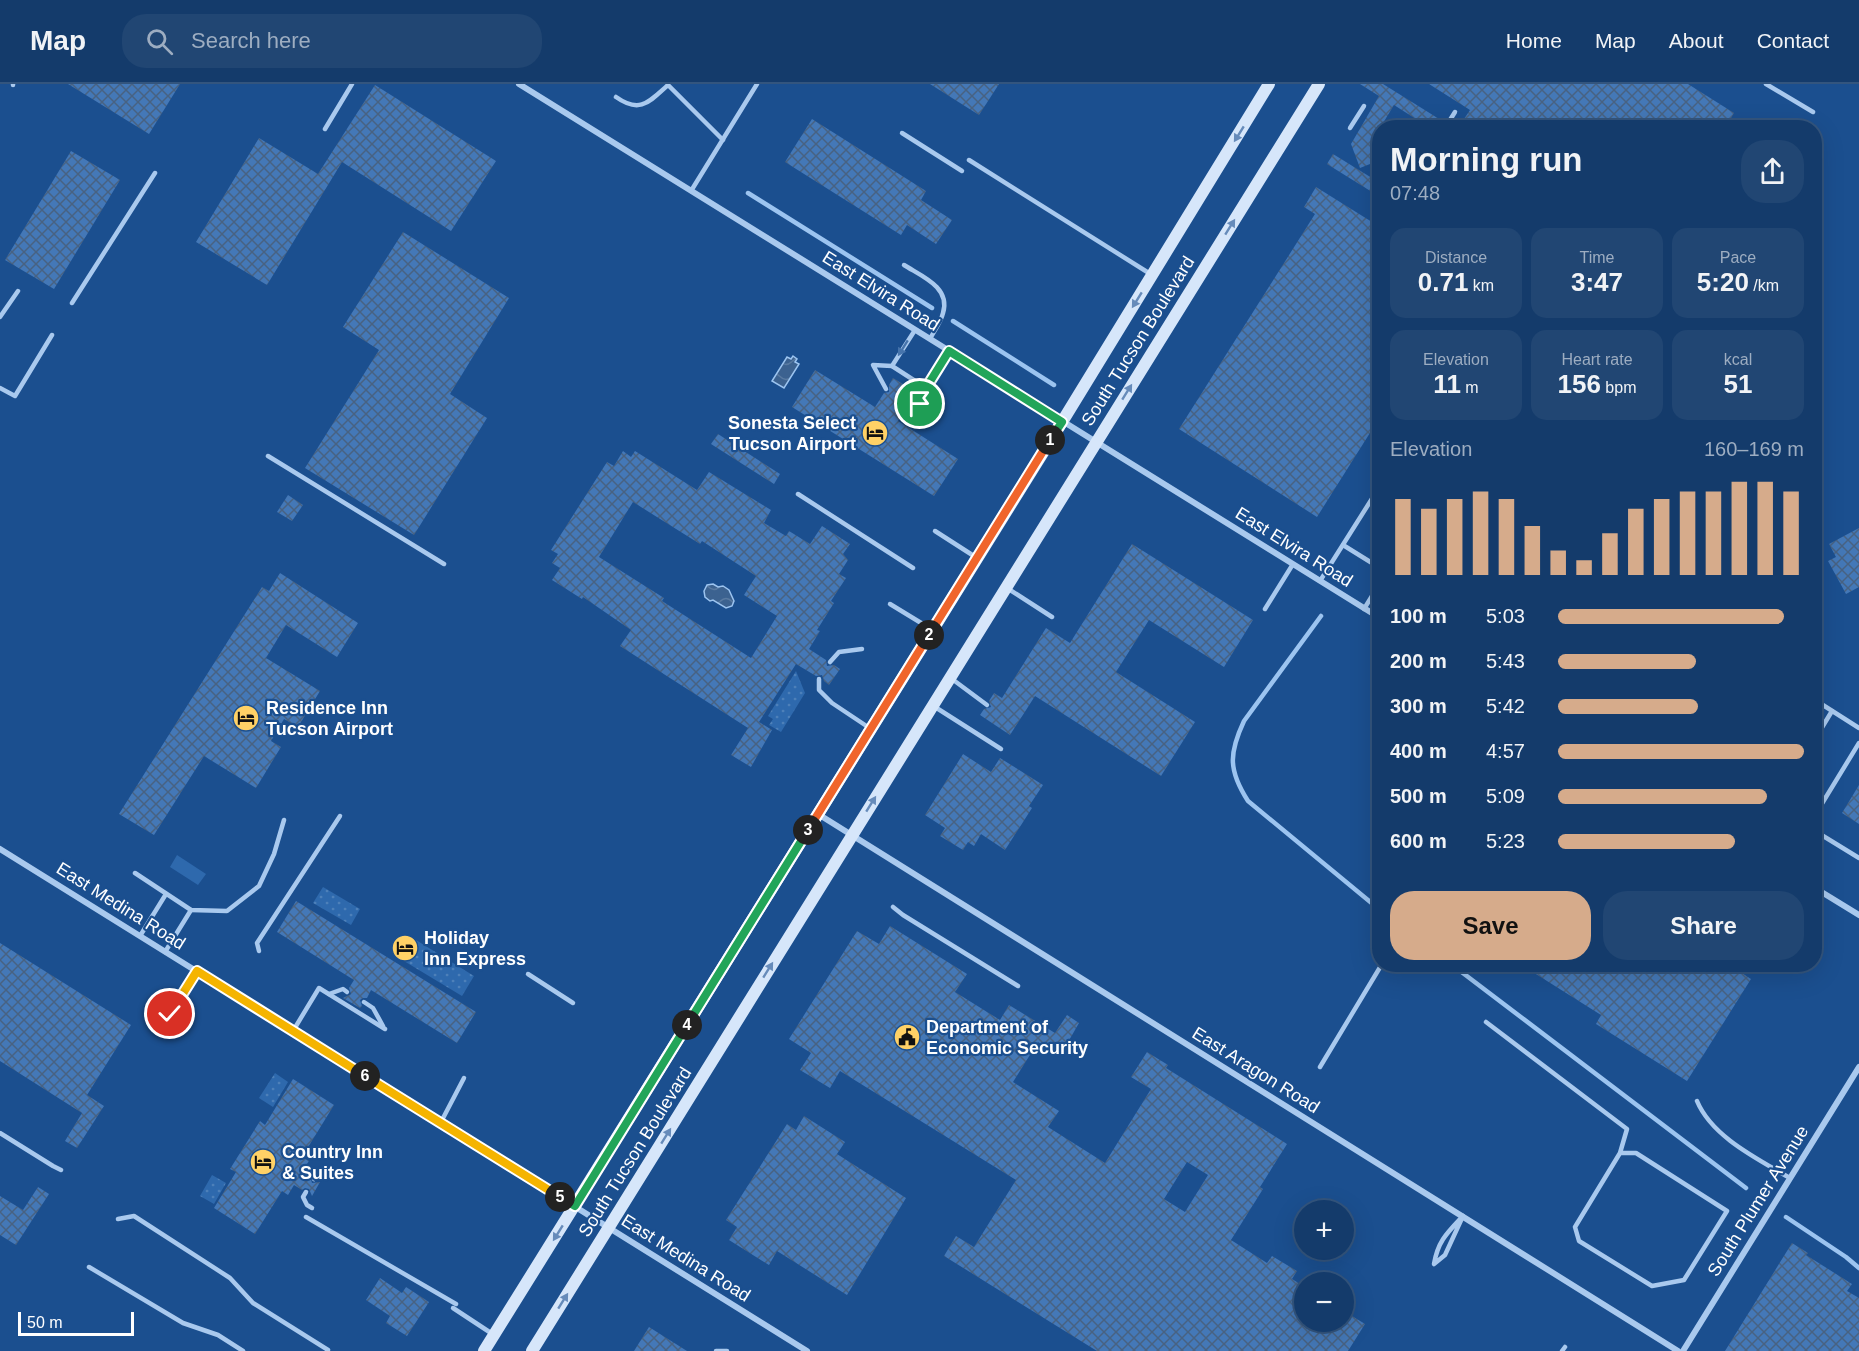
<!DOCTYPE html>
<meta charset="utf-8">
<style>
body{margin:0;font-family:Arial,sans-serif;background:#214673;color:#f1f3f6;height:100vh;display:flex;flex-direction:column;font-size:22px;white-space:nowrap}
*{box-sizing:border-box;margin:0}
p{font-size:20px;color:#9dadc1}
.icon{flex:none;width:33px;height:33px;fill:none;stroke:currentColor;stroke-width:2;stroke-linecap:round;stroke-linejoin:round}
.map{position:relative;flex:1;overflow:hidden}
.sheet{position:absolute;left:1372px;top:36px;width:450px;height:852px;display:flex;flex-direction:column;background:#143b6b;border-radius:24px;box-shadow:0 6px 24px #0002,0 0 0 2px #33557e}
.sheet>*{flex:none}
.tools{position:absolute;left:1294px;top:1116px;display:grid;gap:12px}
.tools a{display:grid;place-items:center;width:60px;height:60px;border-radius:50%;background:#143b6b;box-shadow:0 6px 24px #0002,0 0 0 2px #33557e;font-size:30px}
.scale{position:absolute;left:18px;bottom:15px;width:116px;box-sizing:border-box;padding-left:6px;border:3px solid #fff;border-top:0;font-size:16px;line-height:21px;white-space:nowrap;color:#fff;-webkit-text-stroke:4px #1b4f8f;paint-order:stroke}
.pin{position:absolute;display:grid;place-items:center;width:51px;height:51px;color:#fff;margin:-26px;border:3px solid #fff;border-radius:50%;box-shadow:0 2px 6px #0007}
.km{position:absolute;width:30px;height:30px;margin:-15px;border-radius:50%;background:#222;color:#fff;font-size:16px;line-height:30px;text-align:center}
.round{display:grid;place-items:center;flex:none;width:63px;height:63px;border-radius:24px;background:#214673}
.headline{display:flex;align-items:center;justify-content:space-between;height:102px;padding:0 18px}
h1{font-size:33px;font-weight:600;line-height:45px}
.stats{display:grid;grid-template-columns:repeat(3,1fr);gap:9px;height:102px;padding:6px 18px}
.stats div{display:grid;align-content:center;border-radius:15px;background:#214673;text-align:center}
.stats b{font-size:26px;font-weight:600}
.stats small{font-size:16px;font-weight:400}
.stats p{font-size:16px}
.chart{height:168px;padding:12px 18px}
.chart p{display:flex;justify-content:space-between}
.chart svg{width:100%;height:108px;margin-top:6px;stroke:#d6ab8b;stroke-width:6}
.action{display:flex;gap:12px;margin-top:auto;padding:12px 18px}
.action a{flex:1;height:69px;border-radius:24px;background:#d6ab8b;color:#111;font-size:24px;font-weight:600;line-height:69px;text-align:center}
.action a+a{background:#214673;color:#f1f3f6}
ul{padding:0 18px;list-style:none;font-size:20px}
li{display:grid;grid-template-columns:96px 72px 1fr;align-items:center;height:45px}
li i{height:15px;border-radius:8px;background:#d6ab8b}
header{display:flex;align-items:center;gap:36px;box-sizing:border-box;height:84px;padding:0 30px;background:#143b6b;border-bottom:2px solid #33557e}
header strong{font-size:28px}
nav{display:flex;gap:33px;margin-inline-start:auto;font-size:21px}
.search{width:420px;height:54px;background:#214673;display:flex;align-items:center;gap:15px;box-sizing:border-box;padding:0 21px;border-radius:24px;color:#9dadc1;font-size:22px}
.map>svg:first-child{display:block}
.grass{fill:url(#grass-dots)}
.park{fill:#2e69ad}
.water{fill:url(#water-waves);stroke:#9cc4f0;stroke-width:1.5}
.lines{fill:none;stroke-linecap:round;stroke-linejoin:round}
.stream{stroke:#9cc4f0;stroke-width:4.5}
.building{fill:url(#building-cross-hatch);fill-rule:evenodd}
.service{stroke:#a9c9ee;stroke-width:4.5}
.minor{stroke:#a9c9ee;stroke-width:6}
.secondary{stroke:#d6e6fa;stroke-width:12}
.oneway{fill:#668bba}
.oneway2{fill:#4674ac}
.split-1-casing{stroke:#fff;stroke-width:12}
.split-2-casing{stroke:#fff;stroke-width:12}
.split-3-casing{stroke:#fff;stroke-width:12}
.split-4-casing{stroke:#fff;stroke-width:12}
.split-5-casing{stroke:#fff;stroke-width:12}
.split-6-casing{stroke:#fff;stroke-width:12}
.split-7-casing{stroke:#fff;stroke-width:12}
.split-1{stroke:#22a559;stroke-width:8}
.split-2{stroke:#f0652b;stroke-width:8}
.split-3{stroke:#f0652b;stroke-width:8}
.split-4{stroke:#22a559;stroke-width:8}
.split-5{stroke:#22a559;stroke-width:8}
.split-6{stroke:#f5b400;stroke-width:8}
.split-7{stroke:#f5b400;stroke-width:8}
.labels{text-anchor:middle;dominant-baseline:central;stroke-width:4.5;stroke-linejoin:round;paint-order:stroke}
.street-label{font-size:18px;fill:#fff;stroke:#1b4f8f}
.poi-label{font-size:18px;font-weight:bold;fill:#fff;stroke:#1b4f8f;text-anchor:start}
</style>
<header>
<strong>Map</strong>
<div class="search"><svg class="icon" aria-label="search" viewBox="0 0 24 24"><circle cx="10" cy="10" r="6"/><path d="M15 15l6 6"/></svg>Search here</div>
<nav><a>Home</a><a>Map</a><a>About</a><a>Contact</a></nav>
</header>
<div class="map">
<svg width="1859" height="1267" viewBox="0 0 1859 1267">
<defs>
<pattern id="grass-dots" width="8" height="8" patternUnits="userSpaceOnUse" patternTransform="scale(1.5)"><rect width="8" height="8" fill="#2e69ad"/><path d="M2 2h.1M6 6h.1" fill="none" stroke="#4d80b9" stroke-width="1.8" stroke-linecap="round"/></pattern>
<pattern id="water-waves" width="16" height="10" patternUnits="userSpaceOnUse" patternTransform="scale(1.5)"><rect width="16" height="10" fill="#3c6290"/><path d="M0 5q4-4 8 0t8 0" fill="none" stroke="#597aa1"/></pattern>
<pattern id="building-cross-hatch" width="8" height="8" patternUnits="userSpaceOnUse" patternTransform="scale(1.5)"><rect width="8" height="8" fill="#4478b7"/><path d="M0 0l8 8M0 8l8-8" fill="none" stroke="#486282"/></pattern>
</defs>
<rect width="100%" height="100%" fill="#1b4f8f"/>
<g class="grass">
<polygon points="796,587 805,609 781,648 769,641 773,635 768,632"/>
<polygon points="323,803 360,825 351,841 313,819"/>
<polygon points="416,856 474,892 462,912 404,877"/>
<polygon points="275,989 288,998 273,1023 259,1014"/>
<polygon points="212,1091 226,1099 214,1120 200,1112"/>
</g>
<polygon class="park" points="177,771 206,790 198,801 170,783"/>
<g class="water">
<polygon points="793,272 797,275 795,278 799,280 784,304 772,297 787,273 791,275"/>
<polygon points="713,500 718,503 723,502 729,506 734,517 732,522 726,524 713,516 710,517 705,513 704,507 707,501"/>
</g>
<g class="lines">
<g class="stream">
<polyline points="748,109 932,224"/>
<polyline points="953,237 1054,301"/>
<path d="M1321,532l-77,105c-15,32 -16,49 4,80l132,109"/>
<polyline points="1451,880 1746,1104"/>
<polyline points="1786,1133 1846,1173 1859,1184"/>
</g>
</g>
<g class="building">
<polygon points="68,0 180,0 149,50"/>
<polygon points="930,0 999,0 979,31"/>
<polygon points="1360,0 1383,0 1444,38 1441,44 1430,44 1394,21 1380,44 1380,76 1360,84 1351,60 1379,12"/>
<polygon points="1429,0 1688,0 1734,29 1725,44 1458,44 1470,26"/>
<polygon points="375,1 496,77 451,147 342,78 267,201 196,158 259,54 318,90"/>
<polygon points="812,35 926,107 921,116 952,136 936,160 907,141 901,151 785,78"/>
<polygon points="71,67 120,96 54,205 5,176"/>
<polygon points="1333,70 1380,99 1380,113 1327,80"/>
<polygon points="1316,103 1380,143 1380,333 1317,433 1179,345 1315,130 1304,123"/>
<polygon points="403,148 509,214 450,310 487,334 414,451 305,384 379,266 343,243"/>
<polygon points="815,286 875,323 884,309 889,308 889,301 893,294 916,308 912,315 905,317 907,323 898,337 958,375 934,412 792,323"/>
<polygon points="718,350 780,390 774,400 711,360"/>
<path d="M623,367l8,6 4,-6 62,39 12,-18 62,38 -7,13 22,13 3,-5 21,13 12,-18 28,18 -7,10 5,6 -9,14 7,4 -15,23 3,2 -17,27 3,1 -11,18 17,11 1,6 7,-1 6,4 -11,16 -5,-4 -2,-6 -6,1 -20,-12 -37,58 13,8 -21,37 -20,-12 17,-27 -128,-82 11,-16 -48,-33 -1,2 -30,-19 8,-12 -8,-5 6,-9 -7,-4 56,-88 7,4zM633,418l67,42 2,-3 54,35 -12,19 33,21 -26,42 -89,-57 2,-3 -65,-41z"/>
<polygon points="288,411 303,421 292,437 277,428"/>
<polygon points="1859,444 1859,503 1846,510 1828,477 1836,473 1829,460"/>
<polygon points="1132,460 1253,536 1224,583 1149,536 1116,588 1195,638 1161,692 1035,612 1010,651 980,631 984,625 991,623 989,617 994,609 1002,614 1046,544 1070,559"/>
<polygon points="280,489 358,539 337,573 286,541 266,574 320,607 298,643 284,635 271,657 281,663 256,704 204,672 154,751 119,730 262,503 269,507"/>
<polygon points="963,670 991,688 1000,674 1043,701 1029,722 1032,724 1005,766 981,750 974,762 968,758 963,766 940,752 945,744 925,731"/>
<polygon points="1859,701 1859,740 1842,729"/>
<polygon points="296,817 476,928 457,959 371,906 367,914 363,914 360,916 362,922 360,924 343,914 351,910 349,904 354,896 277,848"/>
<path d="M890,842l77,48 -12,18 45,28 9,-15 46,28 12,-18 12,8 -19,33 -22,-14 -25,40 46,29 -11,16 57,36 46,-74 -20,-12 16,-25 21,13 -2,3 121,76 -27,43 3,2 -32,51 36,23 5,-7 25,15 -5,8 13,8v35h39v-11l21,13 -17,27h-251l-153,-95 12,-20 18,11 42,-67 -176,-109 -10,17 -30,-18 11,-17 -22,-14 68,-108 22,13zM1187,1078l21,13 -23,37 -21,-13z"/>
<polygon points="0,859 131,941 87,1011 104,1022 77,1064 65,1057 82,1029 0,977"/>
<polygon points="1520,880 1728,880 1751,895 1687,997 1596,940 1601,931"/>
<polygon points="293,995 334,1021 302,1073 309,1077 302,1087 310,1092 312,1099 320,1098 312,1112 309,1105 305,1104 302,1106 294,1101 288,1111 282,1107 255,1150 214,1124 236,1088 230,1085 260,1037 265,1041"/>
<polygon points="804,1032 845,1058 837,1070 906,1114 847,1211 777,1167 769,1181 729,1156 737,1143 726,1136 787,1040 796,1046"/>
<polygon points="38,1103 49,1110 16,1161 0,1151 0,1112 23,1126"/>
<polygon points="1792,1159 1808,1169 1806,1171 1852,1200 1847,1207 1859,1214 1859,1267 1725,1267"/>
<polygon points="380,1194 402,1209 406,1203 429,1218 407,1252 386,1239 390,1232 366,1216"/>
<polygon points="649,1243 687,1267 634,1267"/>
</g>
<g class="lines">
<g class="service">
<polyline points="1766,0 1813,28"/>
<polyline points="13,1 13,0"/>
<path d="M616,13c24,17 33,5 52,-12l55,55"/>
<polyline points="1350,44 1364,22"/>
<polyline points="1445,44 1455,28"/>
<polyline points="325,45 352,0"/>
<polyline points="902,49 962,87"/>
<polyline points="969,76 1152,191"/>
<polyline points="691,107 757,0"/>
<path d="M904,181c17,11 47,22 39,48 -2,9 -9,18 -13,26"/>
<polyline points="72,219 155,89"/>
<polyline points="0,233 18,207"/>
<polyline points="892,282 915,246"/>
<polyline points="0,304 15,312 52,251"/>
<polyline points="926,304 949,267"/>
<polyline points="886,305 873,281 892,282 926,304 935,318 920,320 909,319"/>
<polyline points="268,372 444,480"/>
<polyline points="798,410 913,484"/>
<polyline points="935,447 977,474"/>
<polyline points="1343,461 1380,484"/>
<polyline points="1320,497 1380,402"/>
<polyline points="1007,504 1052,533"/>
<polyline points="890,520 931,545"/>
<polyline points="1265,525 1293,480"/>
<polyline points="1364,525 1380,499"/>
<polyline points="830,578 839,568 862,565"/>
<polyline points="819,595 819,606 832,619 871,645"/>
<polyline points="952,595 987,621"/>
<polyline points="1815,616 1859,644"/>
<polyline points="935,623 1001,665"/>
<polyline points="1815,655 1832,627"/>
<polyline points="1815,731 1859,659"/>
<polyline points="1815,747 1859,774"/>
<polyline points="135,789 191,826 227,827 259,802 274,770 284,736"/>
<polyline points="893,823 903,831 1018,902"/>
<polyline points="140,852 166,810"/>
<polyline points="259,867 257,859 340,732"/>
<polyline points="165,868 191,826"/>
<polyline points="528,890 573,919"/>
<polyline points="329,910 343,905 347,908"/>
<polyline points="364,918 373,924 383,942"/>
<polyline points="170,930 197,887"/>
<polyline points="1486,938 1627,1045 1620,1069 1575,1143 1579,1157 1652,1202 1684,1196 1727,1127 1636,1069 1620,1069"/>
<polyline points="293,947 319,904 385,945"/>
<polyline points="1320,983 1382,880"/>
<path d="M1697,1017c15,36 61,58 93,77"/>
<polyline points="441,1038 464,994"/>
<polyline points="0,1049 53,1082 61,1086"/>
<polyline points="314,1095 319,1089 327,1088 332,1091"/>
<polyline points="306,1108 303,1113 307,1121 312,1124"/>
<path d="M1463,1132l-18,39 -11,9c4,-23 13,-31 29,-48z"/>
<polyline points="306,1133 456,1220"/>
<polyline points="118,1135 134,1132 230,1194 253,1219 328,1266"/>
<polyline points="89,1183 183,1239 218,1251 243,1267"/>
<polyline points="453,1224 494,1251"/>
<polyline points="716,1267 727,1267"/>
<polyline points="1562,1267 1565,1263"/>
</g>
<g class="minor">
<polyline points="519,0 1380,534"/>
<polyline points="818,730 1678,1267"/>
<polyline points="0,765 807,1267"/>
<polyline points="1815,804 1859,831"/>
<polyline points="1683,1267 1859,983"/>
</g>
<g class="secondary">
<polyline points="484,1267 1062,338 1269,0"/>
<polyline points="532,1267 1319,0"/>
</g>
</g>
<defs><path id="oneway-solid" d="M-6-.8H1V-3.2L6.5 0L1 3.2V.8H-6Z" transform="scale(1.5)"/></defs>
<g class="oneway">
<use href="#oneway-solid" transform="translate(1239 50) rotate(122)"/>
<use href="#oneway-solid" transform="translate(1230 143) rotate(-58)"/>
<use href="#oneway-solid" transform="translate(1137 216) rotate(122)"/>
<use href="#oneway-solid" transform="translate(1127 308) rotate(-58)"/>
<use href="#oneway-solid" transform="translate(871 720) rotate(-58)"/>
<use href="#oneway-solid" transform="translate(768 886) rotate(-58)"/>
<use href="#oneway-solid" transform="translate(666 1052) rotate(-58)"/>
<use href="#oneway-solid" transform="translate(558 1149) rotate(122)"/>
<use href="#oneway-solid" transform="translate(563 1217) rotate(-58)"/>
</g>
<use class="oneway2" href="#oneway-solid" transform="translate(903 264) rotate(122)"/>
<g class="lines">
<defs>
<polyline id="split-1" points="920,320 934,318 926,304 949,267 1062,338 1050,356"/>
<polyline id="split-2" points="929,551 1050,356"/>
<polyline id="split-3" points="808,746 929,551"/>
<polyline id="split-4" points="687,941 808,746"/>
<polyline id="split-5" points="560,1113 575,1122 687,941"/>
<polyline id="split-6" points="365,992 560,1113"/>
<polyline id="split-7" points="170,930 197,887 365,992"/>
</defs>
<use href="#split-1" class="split-1-casing"/>
<use href="#split-2" class="split-2-casing"/>
<use href="#split-3" class="split-3-casing"/>
<use href="#split-4" class="split-4-casing"/>
<use href="#split-5" class="split-5-casing"/>
<use href="#split-6" class="split-6-casing"/>
<use href="#split-7" class="split-7-casing"/>
<use href="#split-1" class="split-1"/>
<use href="#split-2" class="split-2"/>
<use href="#split-3" class="split-3"/>
<use href="#split-4" class="split-4"/>
<use href="#split-5" class="split-5"/>
<use href="#split-6" class="split-6"/>
<use href="#split-7" class="split-7"/>
</g>
<defs>
<symbol id="hotel-disc" viewBox="-11 -11 22 22"><circle r="9.5" fill="#ffd166" stroke="#1b4f8f"/><path d="M-6-4.5h1.5V1H6V5H4.5V3h-9V5H-6ZM-4 0a1.8 1.8 0 1 1 3.6 0ZM.5 0V-2.5h3Q6-2.5 6 0Z" fill="#111"/></symbol>
<symbol id="civic-disc" viewBox="-11 -11 22 22"><circle r="9.5" fill="#ffd166" stroke="#1b4f8f"/><path d="M-.6-6.5H3V-4.5H.6V-3L4-1V1h2V6H-6V1h2V-1L-.6-3ZM-1.2 2.5V6h2.4V2.5Z" fill="#111"/></symbol>
</defs>
<g fill-rule="evenodd">
<use href="#hotel-disc" x="860" y="334" width="30" height="30"/>
<use href="#hotel-disc" x="231" y="619" width="30" height="30"/>
<use href="#hotel-disc" x="390" y="849" width="30" height="30"/>
<use href="#civic-disc" x="892" y="938" width="30" height="30"/>
<use href="#hotel-disc" x="248" y="1063" width="30" height="30"/>
</g>
<g class="labels">
<g class="street-label">
<text transform="translate(881 207) rotate(32)">East Elvira Road</text>
<text transform="translate(1138 257) rotate(-58)">South Tucson Boulevard</text>
<text transform="translate(1294 463) rotate(32)">East Elvira Road</text>
<text transform="translate(121 822) rotate(32)">East Medina Road</text>
<text transform="translate(1256 986) rotate(32)">East Aragon Road</text>
<text transform="translate(635 1068) rotate(-58)">South Tucson Boulevard</text>
<text transform="translate(1758 1117) rotate(-58)">South Plumer Avenue</text>
<text transform="translate(686 1174) rotate(32)">East Medina Road</text>
</g>
<g class="poi-label">
<text x="856" y="339" text-anchor="end">Sonesta Select<tspan x="856" dy="21">Tucson Airport</tspan></text>
<text x="266" y="624">Residence Inn<tspan x="266" dy="21">Tucson Airport</tspan></text>
<text x="424" y="854">Holiday<tspan x="424" dy="21">Inn Express</tspan></text>
<text x="926" y="943">Department of<tspan x="926" dy="21">Economic Security</tspan></text>
<text x="282" y="1068">Country Inn<tspan x="282" dy="21">&amp; Suites</tspan></text>
</g>
</g>
</svg>
<div class="tools">
<a>+</a>
<a>−</a>
</div>
<div class="scale">50 m</div>
<div class="pin" style="left:920px;top:320px;background:#1e9e55"><svg class="icon" aria-label="arrive" viewBox="0 0 24 24"><path d="M6 21V4h12l-3 4 3 4H6"/></svg></div>
<div class="pin" style="left:170px;top:930px;background:#d93025"><svg class="icon" aria-label="check" viewBox="0 0 24 24"><path d="M5 12l5 5 9-10"/></svg></div>
<b class="km" style="left:1050px;top:356px">1</b>
<b class="km" style="left:929px;top:551px">2</b>
<b class="km" style="left:808px;top:746px">3</b>
<b class="km" style="left:687px;top:941px">4</b>
<b class="km" style="left:560px;top:1113px">5</b>
<b class="km" style="left:365px;top:992px">6</b>
<section class="sheet">
<div class="headline"><div><h1>Morning run</h1><p>07:48</p></div><a class="round"><svg class="icon" aria-label="share" viewBox="0 0 24 24"><path d="M12 15V3M7 8l5-5 5 5M5 13v7h14v-7"/></svg></a></div>
<div class="stats">
<div><p>Distance</p><b>0.71<small> km</small></b></div>
<div><p>Time</p><b>3:47</b></div>
<div><p>Pace</p><b>5:20<small> /km</small></b></div>
</div>
<div class="stats">
<div><p>Elevation</p><b>11<small> m</small></b></div>
<div><p>Heart rate</p><b>156<small> bpm</small></b></div>
<div><p>kcal</p><b>51</b></div>
</div>
<div class="chart"><p><span>Elevation</span>160–169 m</p>
<svg viewBox="0 0 160 44" preserveAspectRatio="none"><path d="M5 44V13M15 44V17M25 44V13M35 44V10M45 44V13M55 44V24M65 44V34M75 44V38M85 44V27M95 44V17M105 44V13M115 44V10M125 44V10M135 44V6M145 44V6M155 44V10"/></svg>
</div>
<ul>
<li><b>100 m</b>5:03<i style="width:92%"></i></li>
<li><b>200 m</b>5:43<i style="width:56%"></i></li>
<li><b>300 m</b>5:42<i style="width:57%"></i></li>
<li><b>400 m</b>4:57<i style="width:100%"></i></li>
<li><b>500 m</b>5:09<i style="width:85%"></i></li>
<li><b>600 m</b>5:23<i style="width:72%"></i></li>
</ul>
<div class="action"><a>Save</a><a>Share</a></div>
</section>
</div>
